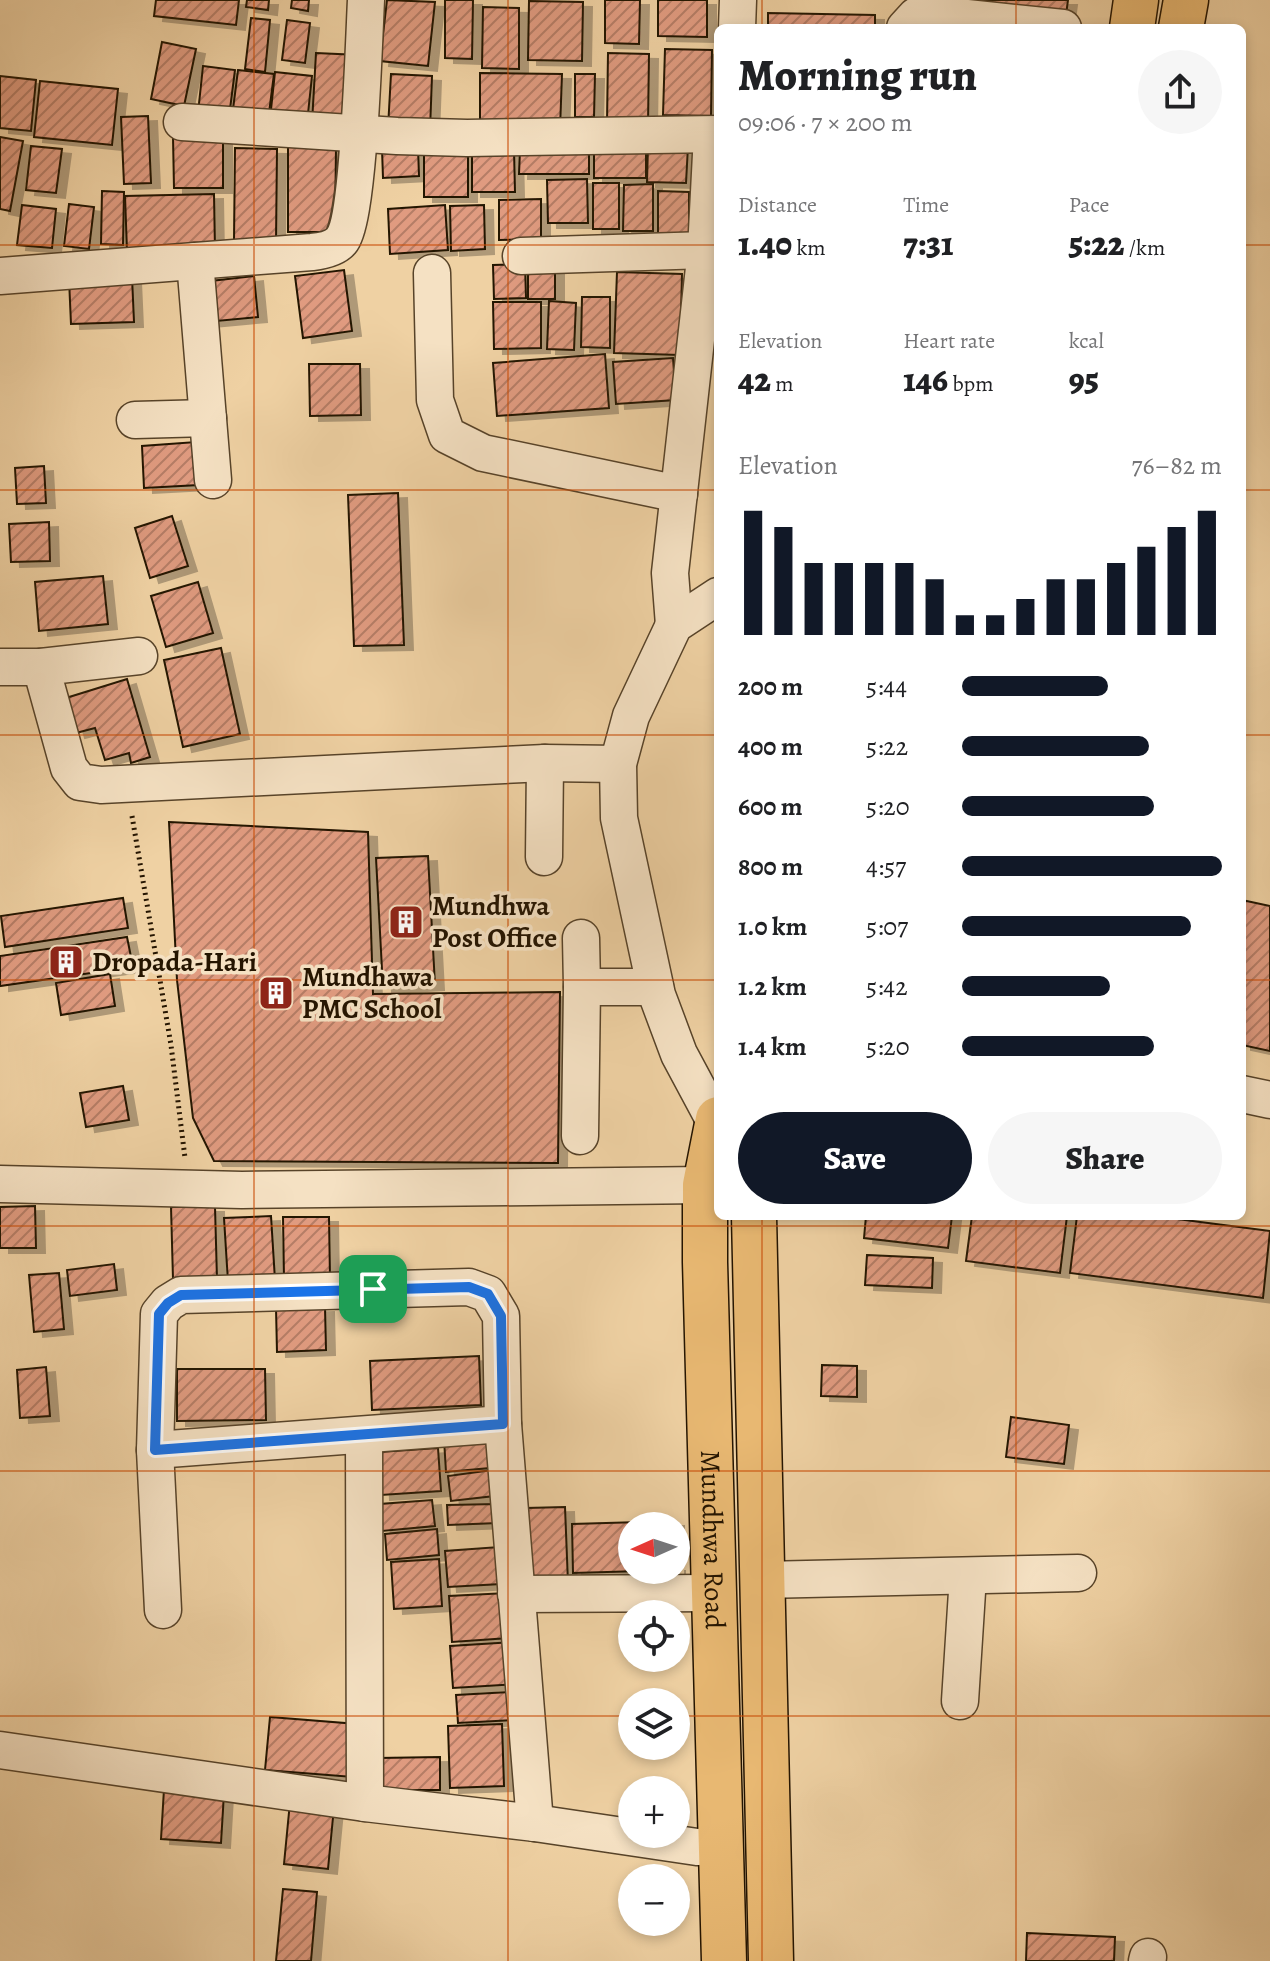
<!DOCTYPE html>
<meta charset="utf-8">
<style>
body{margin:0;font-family:Alegreya,serif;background:#f6f6f6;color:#202124;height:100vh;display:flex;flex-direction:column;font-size:30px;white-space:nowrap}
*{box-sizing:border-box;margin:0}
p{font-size:26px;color:#757577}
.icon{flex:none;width:44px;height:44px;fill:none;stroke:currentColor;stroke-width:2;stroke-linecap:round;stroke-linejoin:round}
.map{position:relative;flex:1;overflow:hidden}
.panel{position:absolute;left:714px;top:24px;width:532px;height:1196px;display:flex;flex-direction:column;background:#fff;border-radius:12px;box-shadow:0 4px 12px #0003}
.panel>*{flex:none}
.needle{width:52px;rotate:267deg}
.fabs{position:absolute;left:618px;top:1512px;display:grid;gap:16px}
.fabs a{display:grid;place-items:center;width:72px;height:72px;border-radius:50%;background:#fff;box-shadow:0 4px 12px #0003;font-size:40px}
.pin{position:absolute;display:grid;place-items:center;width:68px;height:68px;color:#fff;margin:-34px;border-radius:16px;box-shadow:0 4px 12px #0006}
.round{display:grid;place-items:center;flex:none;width:84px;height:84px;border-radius:42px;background:#f6f6f6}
.overview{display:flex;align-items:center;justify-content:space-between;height:136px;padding:0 24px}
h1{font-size:44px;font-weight:800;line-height:60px}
.metrics{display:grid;grid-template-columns:repeat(3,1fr);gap:12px;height:136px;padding:8px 24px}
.metrics div{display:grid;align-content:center}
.metrics b{font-size:34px;font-weight:800}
.metrics small{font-size:22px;font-weight:400}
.metrics p{font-size:22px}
.chart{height:224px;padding:16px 24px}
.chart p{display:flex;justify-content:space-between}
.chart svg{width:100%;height:144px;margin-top:8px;stroke:#111827;stroke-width:6}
.primary-button{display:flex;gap:16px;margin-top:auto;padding:16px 24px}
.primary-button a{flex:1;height:92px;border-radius:48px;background:#111827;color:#fff;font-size:32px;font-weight:800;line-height:92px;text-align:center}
.primary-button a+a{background:#f6f6f6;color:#202124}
ul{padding:0 24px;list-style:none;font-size:26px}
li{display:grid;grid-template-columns:128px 96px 1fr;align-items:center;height:60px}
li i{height:20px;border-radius:10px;background:#111827}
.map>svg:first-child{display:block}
.building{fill:url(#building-hatch);stroke:#241400;stroke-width:2;filter:url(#shadow)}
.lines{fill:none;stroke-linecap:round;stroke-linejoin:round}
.minor-casing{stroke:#574329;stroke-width:39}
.major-casing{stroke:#241400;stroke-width:47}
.path{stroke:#241400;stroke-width:5;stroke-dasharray:2 4;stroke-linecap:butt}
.minor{stroke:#f5e1c3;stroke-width:36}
.major{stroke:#e8b872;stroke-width:44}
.route-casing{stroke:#fff;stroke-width:16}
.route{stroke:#1a73e8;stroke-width:10}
.grid{fill:none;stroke:#cb4f0a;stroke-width:2;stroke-opacity:0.55}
.labels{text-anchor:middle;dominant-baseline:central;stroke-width:7;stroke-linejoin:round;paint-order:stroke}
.poi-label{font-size:28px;font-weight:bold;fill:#241400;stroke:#f5e1c3;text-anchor:start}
.street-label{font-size:28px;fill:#241400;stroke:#f5e1c3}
</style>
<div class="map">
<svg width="1270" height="1961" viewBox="0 0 1270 1961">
<defs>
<pattern id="building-hatch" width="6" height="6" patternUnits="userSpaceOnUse" patternTransform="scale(2)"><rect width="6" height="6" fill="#e09b80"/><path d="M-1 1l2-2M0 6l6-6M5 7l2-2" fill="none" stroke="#b57d66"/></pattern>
<filter id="shadow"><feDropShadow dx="9" dy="5" stdDeviation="0" flood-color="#0004"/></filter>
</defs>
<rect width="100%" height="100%" fill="#efd1a3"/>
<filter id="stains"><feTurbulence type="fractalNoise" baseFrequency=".0025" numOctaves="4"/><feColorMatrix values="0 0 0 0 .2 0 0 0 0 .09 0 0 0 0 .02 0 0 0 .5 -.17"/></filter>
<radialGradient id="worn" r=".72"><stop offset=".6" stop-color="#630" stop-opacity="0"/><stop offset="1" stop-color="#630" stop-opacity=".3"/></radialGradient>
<g class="building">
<polygon points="156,0 239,0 236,25 154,16"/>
<polygon points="247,0 269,0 268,10 246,7"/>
<polygon points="292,0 309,0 308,11 291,8"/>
<polygon points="387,0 435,2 428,66 380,61"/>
<polygon points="445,0 473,0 472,59 445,58"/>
<polygon points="605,0 640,0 639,44 605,43"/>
<polygon points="658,0 707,0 707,37 658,36"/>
<polygon points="976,0 1068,0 1066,15"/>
<polygon points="529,1 583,2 582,61 528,60"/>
<polygon points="483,7 519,8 519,69 482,68"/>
<polygon points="768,13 875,15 875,28 768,28"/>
<polygon points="251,18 270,20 265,72 245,69"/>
<polygon points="287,20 310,23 305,63 282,60"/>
<polygon points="162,42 196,49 184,106 151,99"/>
<polygon points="665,49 712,50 711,116 663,115"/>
<polygon points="316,53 359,55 355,126 312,123"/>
<polygon points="608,53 649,54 648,124 607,123"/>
<polygon points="203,66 235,70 229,117 198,113"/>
<polygon points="238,70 274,74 268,121 232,117"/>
<polygon points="275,72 312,76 307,123 270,119"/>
<polygon points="480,73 562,74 560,129 480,129"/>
<polygon points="391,74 432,76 430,130 388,128"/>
<polygon points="575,74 595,74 594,117 575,117"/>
<polygon points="0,76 36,80 31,131 0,128"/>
<polygon points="40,81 118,89 112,145 34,137"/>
<polygon points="148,116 151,183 124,184 121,117"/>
<polygon points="223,136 223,188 174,188 173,137"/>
<polygon points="0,137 23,141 10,211 0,209"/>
<rect x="594" y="145" width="52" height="33"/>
<polygon points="648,145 688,146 686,183 647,182"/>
<polygon points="31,146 62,149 56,193 26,190"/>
<polygon points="288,147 336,147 335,232 288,232"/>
<polygon points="418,147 419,176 383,178 382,149"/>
<polygon points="235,148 277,149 276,242 234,241"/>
<polygon points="468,150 468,197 424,197 424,151"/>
<polygon points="472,150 514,150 515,192 472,192"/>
<polygon points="520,150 589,150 589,174 519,174"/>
<polygon points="587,179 588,223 548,223 547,180"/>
<rect x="593" y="183" width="26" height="46"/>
<polygon points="653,184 653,231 623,231 624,185"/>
<polygon points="102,191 124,192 123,245 101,244"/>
<polygon points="658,191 689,192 689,233 658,233"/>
<polygon points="214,194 215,250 127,251 125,196"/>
<polygon points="541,199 541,239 499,240 499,200"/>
<polygon points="69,204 94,207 89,249 64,246"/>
<polygon points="22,205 56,209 52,248 17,245"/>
<polygon points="445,205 448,250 390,254 388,209"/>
<polygon points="484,205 485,249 451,251 450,206"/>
<rect x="528" y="263" width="27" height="36"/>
<polygon points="525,264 526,298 494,299 493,265"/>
<polygon points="344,270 352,331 303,338 295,276"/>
<polygon points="617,272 682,274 680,355 614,353"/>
<polygon points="254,276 258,317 206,322 202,282"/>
<polygon points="132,277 134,322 71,324 69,279"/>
<polygon points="582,297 610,297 610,348 581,347"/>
<polygon points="549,301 576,303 574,350 547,349"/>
<polygon points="493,302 541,302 541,348 494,349"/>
<polygon points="605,354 609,408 497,416 493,363"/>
<polygon points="673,358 676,400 616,404 613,362"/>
<polygon points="309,364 360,364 361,415 310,416"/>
<polygon points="196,442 199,485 144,488 142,446"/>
<polygon points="44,466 46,503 17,504 15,468"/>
<polygon points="398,493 404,645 354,646 348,495"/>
<polygon points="172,516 188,566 150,578 135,528"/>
<polygon points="49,522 50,561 11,562 9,524"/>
<polygon points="103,576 108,624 39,631 35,582"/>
<polygon points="198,582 213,633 166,647 151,596"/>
<polygon points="221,648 240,734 183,747 164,660"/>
<polygon points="127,679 150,757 131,763 129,753 105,760 95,728 76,733 66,698"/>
<polygon points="169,822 368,832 373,994 560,992 558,1163 214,1161 193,1118 177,980"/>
<polygon points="428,856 435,985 383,988 376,858"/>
<polygon points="123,898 128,928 5,947 1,916"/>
<polygon points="1242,900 1270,906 1270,1051 1242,1045"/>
<polygon points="127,937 133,967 0,986 0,956"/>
<polygon points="110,974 115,1006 61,1015 56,983"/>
<polygon points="123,1086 129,1120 86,1127 80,1093"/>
<polygon points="35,1206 36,1248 0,1248 0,1207"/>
<polygon points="171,1207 215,1207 217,1279 173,1279"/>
<polygon points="271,1216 275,1280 228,1282 224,1218"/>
<polygon points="866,1216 952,1216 948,1248 864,1238"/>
<polygon points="972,1216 1067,1216 1060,1273 966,1261"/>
<polygon points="1077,1216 1154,1216 1270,1231 1263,1298 1070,1273"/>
<polygon points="283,1217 329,1217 330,1278 284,1278"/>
<polygon points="867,1255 933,1258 932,1288 865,1285"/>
<polygon points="114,1264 117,1290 70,1296 67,1270"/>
<polygon points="59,1273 64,1329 34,1332 29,1275"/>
<polygon points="325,1307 326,1350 277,1352 276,1308"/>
<polygon points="479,1356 481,1405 372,1410 370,1361"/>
<polygon points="822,1365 857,1366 857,1397 821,1396"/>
<polygon points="46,1367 50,1416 20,1418 17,1370"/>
<polygon points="177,1369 265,1369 266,1420 177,1421"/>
<polygon points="1011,1417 1069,1425 1064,1464 1006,1457"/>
<polygon points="487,1435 490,1468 446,1472 444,1439"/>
<polygon points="438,1448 441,1491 381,1495 379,1452"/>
<polygon points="500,1469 503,1495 451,1501 448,1476"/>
<polygon points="432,1500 435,1526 382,1531 380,1504"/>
<polygon points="497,1504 498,1523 448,1525 447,1505"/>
<polygon points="565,1507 568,1583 529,1584 526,1508"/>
<polygon points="675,1521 675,1526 632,1526 632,1570 676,1570 676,1565 676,1570 573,1573 572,1524"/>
<polygon points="437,1529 439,1555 387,1560 385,1534"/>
<polygon points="499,1547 501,1584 448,1587 445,1551"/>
<polygon points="439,1559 442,1606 394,1609 391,1562"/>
<polygon points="507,1593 509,1638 452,1642 449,1596"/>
<polygon points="513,1642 516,1684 453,1688 450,1646"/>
<polygon points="512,1692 514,1720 458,1723 456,1695"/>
<polygon points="270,1717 357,1724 353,1777 265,1770"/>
<polygon points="502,1724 504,1786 450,1788 448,1726"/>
<polygon points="440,1757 440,1790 378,1790 378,1758"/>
<polygon points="164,1789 224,1793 221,1843 161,1839"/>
<polygon points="290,1802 334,1807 328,1869 284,1864"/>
<polygon points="283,1889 317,1892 311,1961 276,1961"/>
<polygon points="1027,1933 1115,1937 1114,1961 1026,1961"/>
</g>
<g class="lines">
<defs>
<g id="minor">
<polyline points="737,28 738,0"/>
<polyline points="905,28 916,16 939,15 1063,28"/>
<polyline points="182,122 397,136 467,138 718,134"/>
<polyline points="521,256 706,250"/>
<polyline points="195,261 213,480"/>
<polyline points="432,273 435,400 447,435 483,453 679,494"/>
<path d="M0,276l312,-24c9,-1 22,-3 29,-11 18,-20 23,-204 25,-241"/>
<polyline points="135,420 208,418"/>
<polyline points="674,625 670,573 706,250 712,135"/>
<polyline points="139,656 41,667 69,768 80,782 101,785 545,763 618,764"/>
<polyline points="0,667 41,667"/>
<polyline points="544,857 545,763"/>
<polyline points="581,938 582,987"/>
<polyline points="1242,1094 1270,1100"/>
<polyline points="717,1125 679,1054 657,995 619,818 618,764 631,716 674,625 718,596"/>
<polyline points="580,1136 582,987 655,987"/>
<polyline points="0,1184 242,1190 705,1185"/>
<polyline points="364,1436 365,1803"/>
<polyline points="155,1450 503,1424"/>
<polyline points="762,1580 1078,1573"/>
<polyline points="516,1594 714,1593"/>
<polyline points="163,1610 155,1450 159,1314 168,1303 181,1295 469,1287 488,1294 501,1316 503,1424 535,1823"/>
<polyline points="960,1701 968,1576"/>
<polyline points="0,1750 365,1803 535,1823 697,1847 721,1846"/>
<polyline points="1147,1961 1148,1957"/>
</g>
<g id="major">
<polyline points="1132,28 1136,0"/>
<polyline points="1181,28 1186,0"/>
<path id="s1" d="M718,1119l-13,66v77l19,699"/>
<polyline points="754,1216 771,1961"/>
</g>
</defs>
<use href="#minor" class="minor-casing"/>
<use href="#major" class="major-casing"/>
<polyline class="path" points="132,816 171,1045 185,1158"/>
<use href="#minor" class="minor"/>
<use href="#major" class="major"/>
</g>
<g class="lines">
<defs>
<polygon id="route" points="469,1287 488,1294 501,1316 503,1424 155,1450 159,1314 168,1303 181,1295"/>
</defs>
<use href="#route" class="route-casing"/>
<use href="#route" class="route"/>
</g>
<path class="grid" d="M254,0v1961M508,0v1961M762,0v28M1016,0v28M0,245h718M1242,245h28M0,490h718M1242,490h28M0,735h718M1242,735h28M0,980h718M1242,980h28M762,1216v745M1016,1216v745M0,1226h1270M0,1471h1270M0,1716h632M676,1716h594"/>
<defs>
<symbol id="building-square" viewBox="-11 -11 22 22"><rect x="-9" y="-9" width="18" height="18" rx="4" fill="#8f2418" stroke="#f5e1c3"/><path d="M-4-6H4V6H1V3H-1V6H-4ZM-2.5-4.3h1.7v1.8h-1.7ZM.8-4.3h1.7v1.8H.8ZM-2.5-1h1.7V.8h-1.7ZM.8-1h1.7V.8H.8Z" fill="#fff"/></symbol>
</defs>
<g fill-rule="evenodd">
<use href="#building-square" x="386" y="902" width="40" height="40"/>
<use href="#building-square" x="46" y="942" width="40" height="40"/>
<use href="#building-square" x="256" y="973" width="40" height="40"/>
</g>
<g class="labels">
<g class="poi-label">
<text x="432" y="906">Mundhwa<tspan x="432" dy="32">Post Office</tspan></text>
<text x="92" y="962">Dropada-Hari</text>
<text x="302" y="977">Mundhawa<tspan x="302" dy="32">PMC School</tspan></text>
</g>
<g class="street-label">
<text stroke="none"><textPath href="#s1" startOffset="422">Mundhwa Road</textPath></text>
</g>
</g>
<rect width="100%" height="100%" filter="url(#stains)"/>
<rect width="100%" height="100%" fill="url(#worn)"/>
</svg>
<div class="fabs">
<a><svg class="needle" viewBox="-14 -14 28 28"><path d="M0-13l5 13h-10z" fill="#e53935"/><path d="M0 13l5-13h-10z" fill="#757577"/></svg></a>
<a><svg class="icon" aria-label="locate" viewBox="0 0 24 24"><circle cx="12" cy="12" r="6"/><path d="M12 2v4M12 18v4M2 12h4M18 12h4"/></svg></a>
<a><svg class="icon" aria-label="layers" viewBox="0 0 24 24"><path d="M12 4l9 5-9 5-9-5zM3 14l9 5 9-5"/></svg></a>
<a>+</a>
<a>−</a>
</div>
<div class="pin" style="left:373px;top:1289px;background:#1e9e55"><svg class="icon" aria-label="arrive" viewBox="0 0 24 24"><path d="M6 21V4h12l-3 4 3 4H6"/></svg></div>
<section class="panel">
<div class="overview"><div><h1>Morning run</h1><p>09:06 · 7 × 200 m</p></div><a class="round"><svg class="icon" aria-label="share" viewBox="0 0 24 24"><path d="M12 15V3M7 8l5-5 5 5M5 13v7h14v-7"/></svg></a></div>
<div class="metrics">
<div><p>Distance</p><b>1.40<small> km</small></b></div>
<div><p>Time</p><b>7:31</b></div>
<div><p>Pace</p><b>5:22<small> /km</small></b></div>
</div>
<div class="metrics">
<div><p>Elevation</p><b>42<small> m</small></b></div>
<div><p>Heart rate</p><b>146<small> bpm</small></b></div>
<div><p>kcal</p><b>95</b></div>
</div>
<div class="chart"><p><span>Elevation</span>76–82 m</p>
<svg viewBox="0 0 160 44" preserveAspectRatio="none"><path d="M5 44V6M15 44V11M25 44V22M35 44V22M45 44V22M55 44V22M65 44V27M75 44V38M85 44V38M95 44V33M105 44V27M115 44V27M125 44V22M135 44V17M145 44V11M155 44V6"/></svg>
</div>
<ul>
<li><b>200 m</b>5:44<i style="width:56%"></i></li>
<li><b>400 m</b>5:22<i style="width:72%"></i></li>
<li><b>600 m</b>5:20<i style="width:74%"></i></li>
<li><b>800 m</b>4:57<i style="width:100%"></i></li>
<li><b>1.0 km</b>5:07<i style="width:88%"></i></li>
<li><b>1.2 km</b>5:42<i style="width:57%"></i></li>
<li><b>1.4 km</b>5:20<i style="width:74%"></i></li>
</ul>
<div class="primary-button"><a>Save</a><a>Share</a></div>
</section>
</div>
